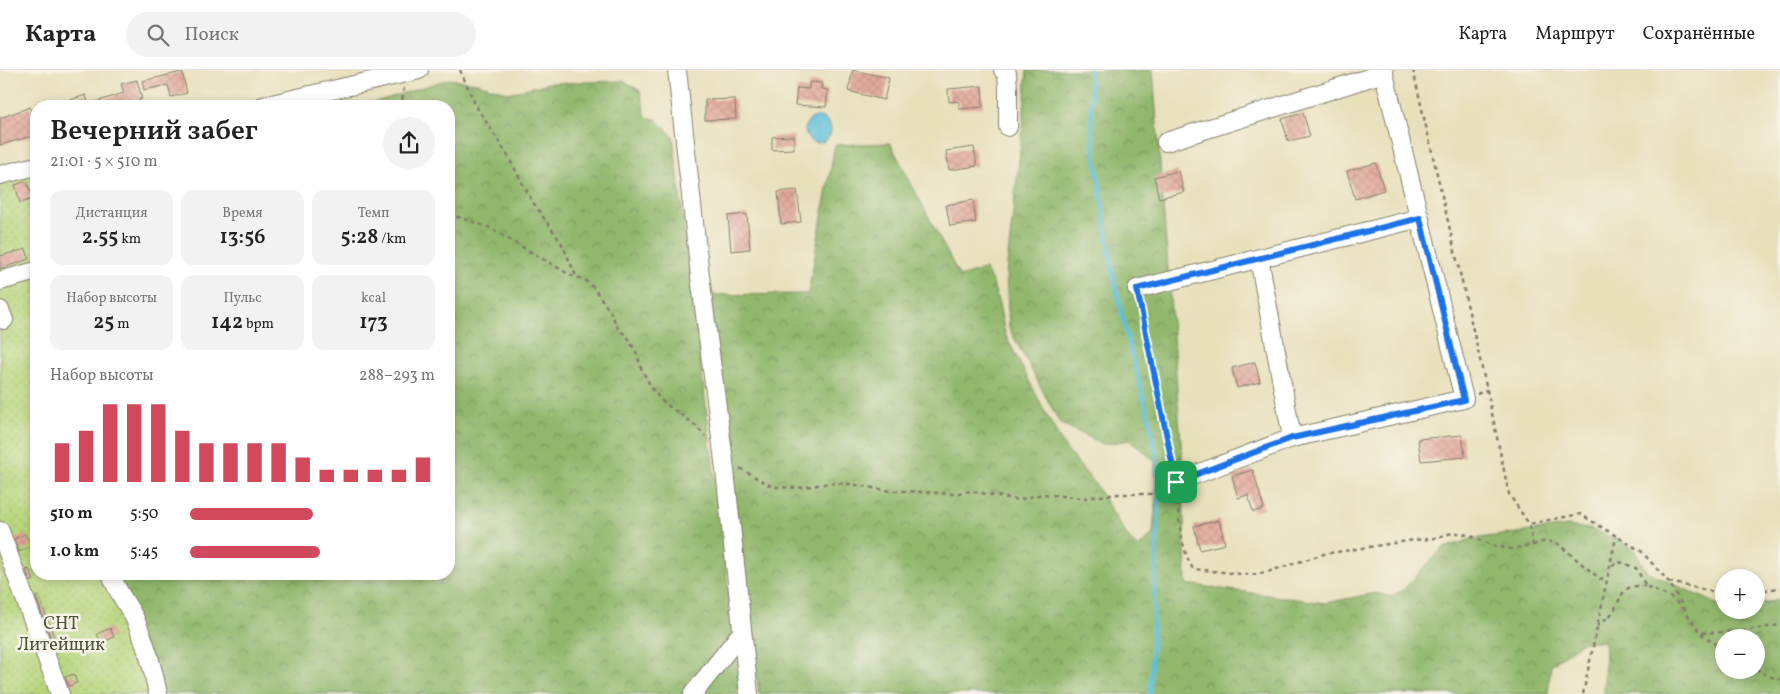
<!DOCTYPE html>
<html lang="ru">
<meta charset="utf-8">
<style>
body{margin:0;font-family:Vollkorn,serif;background:#f2f2f2;color:#222;height:100vh;display:flex;flex-direction:column;font-size:19px;white-space:nowrap}
*{box-sizing:border-box;margin:0}
p{font-size:16px;color:#767676}
.icon{flex:none;width:28px;height:28px;fill:none;stroke:currentColor;stroke-width:2;stroke-linecap:round;stroke-linejoin:round}
.map{position:relative;flex:1;overflow:hidden}
.panel{position:absolute;left:30px;top:30px;width:425px;height:480px;display:flex;flex-direction:column;background:#fff;border-radius:20px;box-shadow:0 2px 8px #0003}
.panel>*{flex:none}
.buttons{position:absolute;left:1715px;top:499px;display:grid;gap:10px}
.buttons a{display:grid;place-items:center;width:50px;height:50px;border-radius:50%;background:#fff;box-shadow:0 2px 8px #0003;font-size:25px}
.pin{position:absolute;display:grid;place-items:center;width:42px;height:42px;color:#fff;margin:-21px;border-radius:10px;box-shadow:0 2px 8px #0006}
.round{display:grid;place-items:center;flex:none;width:52px;height:52px;border-radius:26px;background:#f2f2f2}
.summary{display:flex;align-items:center;justify-content:space-between;height:85px;padding:0 20px}
h1{font-size:28px;font-weight:600;line-height:38px}
.stats{display:grid;grid-template-columns:repeat(3,1fr);gap:8px;height:85px;padding:5px 20px}
.stats div{display:grid;align-content:center;border-radius:12px;background:#f2f2f2;text-align:center}
.stats b{font-size:21px;font-weight:600}
.stats small{font-size:14px;font-weight:400}
.stats p{font-size:14px}
.chart{height:140px;padding:10px 20px}
.chart p{display:flex;justify-content:space-between}
.chart svg{width:100%;height:90px;margin-top:5px;stroke:#d1495b;stroke-width:6}
ul{padding:0 20px;list-style:none;font-size:16px}
li{display:grid;grid-template-columns:80px 60px 1fr;align-items:center;height:38px}
li i{height:12px;border-radius:6px;background:#d1495b}
header{display:flex;align-items:center;gap:30px;box-sizing:border-box;height:70px;padding:0 25px;background:#fff;border-bottom:1px solid #e0e0e0}
header strong{font-size:24px}
nav{display:flex;gap:28px;margin-inline-start:auto;font-size:18px}
.search{width:350px;height:45px;background:#f2f2f2;display:flex;align-items:center;gap:12px;box-sizing:border-box;padding:0 18px;border-radius:28px;color:#767676;font-size:19px}
.map>svg:first-child{display:block}
.green{fill:url(#green-dots);stroke:#6a794c}
.forest{fill:url(#forest-crowns);stroke:#566a44;fill-rule:evenodd}
.water{fill:#59bdd7;stroke:#3a6c7a}
.lines{fill:none;stroke-linecap:round;stroke-linejoin:round}
.stream{stroke:#59bdd7;stroke-width:4}
.building{fill:url(#building-cross-hatch)}
.minor-casing{stroke:#827e6c;stroke-width:20}
.path{stroke:#827e6c;stroke-width:2.5;stroke-dasharray:4 4;stroke-linecap:butt}
.minor{stroke:#fff;stroke-width:18}
.route-casing{stroke:#fff;stroke-width:10}
.route{stroke:#1a73e8;stroke-width:6}
.labels{text-anchor:middle;dominant-baseline:central;stroke-width:5;stroke-linejoin:round;paint-order:stroke}
.park-label{font-size:18px;fill:#4a5439;stroke:#f7f3e8}
</style>
<header>
<strong>Карта</strong>
<div class="search"><svg class="icon" aria-label="search" viewBox="0 0 24 24"><circle cx="10" cy="10" r="6"/><path d="M15 15l6 6"/></svg>Поиск</div>
<nav><a>Карта</a><a>Маршрут</a><a>Сохранённые</a></nav>
</header>
<div class="map">
<svg width="1780" height="624" viewBox="0 0 1780 624">
<defs>
<pattern id="green-dots" width="8" height="8" patternUnits="userSpaceOnUse" patternTransform="scale(1.25)"><rect width="8" height="8" fill="#b7d67d"/><path d="M2 2h.1M6 6h.1" fill="none" stroke="#9db76b" stroke-width="1.8" stroke-linecap="round"/></pattern>
<pattern id="forest-crowns" width="20" height="18" patternUnits="userSpaceOnUse" patternTransform="scale(1.25)"><rect width="20" height="18" fill="#91b76c"/><path d="M2 6a3 3 0 1 1 6 0M12 15a3 3 0 1 1 6 0" fill="none" stroke="#769458"/></pattern>
<pattern id="building-cross-hatch" width="8" height="8" patternUnits="userSpaceOnUse" patternTransform="scale(1.25)"><rect width="8" height="8" fill="#e2a697"/><path d="M0 0l8 8M0 8l8-8" fill="none" stroke="#c18e82"/></pattern>
</defs>
<rect width="100%" height="100%" fill="#f7f3e8"/>
<filter id="ink" filterUnits="userSpaceOnUse"><feTurbulence type="fractalNoise" baseFrequency=".02" numOctaves="2"/><feDisplacementMap in="SourceGraphic" scale="10" xChannelSelector="R" yChannelSelector="G"/><feConvolveMatrix kernelMatrix="1 2 1 2 8 2 1 2 1" color-interpolation-filters="sRGB"/></filter>
<filter id="wash" filterUnits="userSpaceOnUse"><feTurbulence type="fractalNoise" baseFrequency=".0096" numOctaves="4" result="noise"/><feDisplacementMap in="SourceGraphic" scale="20" xChannelSelector="R" yChannelSelector="G"/><feGaussianBlur stdDeviation="1.12" result="paint"/><feColorMatrix in="noise" values="0 0 0 0 0 0 0 0 0 0 0 0 0 0 0 0 0 1.4 0 .05"/><feComposite in="paint" operator="in"/></filter>
<g filter="url(#wash)">
<rect width="100%" height="100%" fill="#e8e0bb"/>
<polygon class="green" points="36,103 36,504 122,504 165,624 0,624 0,113"/>
<g class="forest">
<path d="M1027,0h126l29,386 4,128 139,19 51,-10 15,4 13,-8 39,-41 29,-9 96,-13 21,3 14,4 30,15 13,23 78,36v3h32v-6l24,-4v94h-176l1,-53 -23,1 -31,23 -3,29h-789l-49,-399 98,-1 27,-149 55,-2 70,134 25,-8 7,12 7,23 6,30 39,76 21,38 30,36 33,53 10,11 15,-14 3,-38 -1,-35 -25,-21 -27,4 -43,-21 -51,-95 -3,-54 17,-149zM1724,568h32v32h-32z"/>
<polygon points="449,9 477,13 509,23 549,13 624,11 640,21 646,47 656,49 673,66 741,624 160,624 112,504 449,504 449,36 363,36"/>
</g>
<circle class="water" cx="818" cy="60" r="13"/>
<g class="lines">
<polyline class="stream" points="1090,0 1092,63 1113,204 1129,274 1149,348 1157,387 1159,426 1150,624"/>
</g>
<g id="blocks">
<g class="building">
<polygon points="853,0 889,8 884,30 848,21"/>
<polygon points="182,2 187,23 171,27 168,15 144,20 142,11"/>
<polygon points="137,10 142,29 139,29 141,36 89,36 89,34 124,23 121,14"/>
<polygon points="809,12 822,13 821,19 828,20 826,37 795,35 797,18 809,19"/>
<polygon points="982,16 983,37 959,39 959,31 949,32 948,19"/>
<polygon points="86,25 89,36 57,36 57,34"/>
<polygon points="735,29 736,49 705,50 705,30"/>
<polygon points="30,37 36,58 36,65 0,75 0,48"/>
<polygon points="1303,43 1310,66 1288,71 1282,49"/>
<polygon points="794,66 794,79 772,80 772,67"/>
<polygon points="974,77 977,96 949,100 946,81"/>
<polygon points="1376,93 1384,120 1355,129 1347,101"/>
<polygon points="1178,101 1184,122 1159,128 1154,107"/>
<polygon points="27,111 33,129 20,133 15,115"/>
<polygon points="797,120 801,152 781,154 778,122"/>
<polygon points="973,130 976,152 950,156 946,135"/>
<polygon points="747,144 750,179 731,181 728,146"/>
<polygon points="26,179 29,189 0,199 0,186"/>
<polygon points="1255,292 1260,312 1237,318 1232,298"/>
<polygon points="1462,365 1465,387 1421,391 1418,369"/>
<polygon points="1253,400 1264,439 1253,442 1248,425 1238,428 1232,406"/>
<polygon points="1219,450 1225,474 1200,480 1194,456"/>
<polygon points="25,464 31,476 19,482 14,469"/>
<polygon points="29,499 34,510 30,512 26,500"/>
<polygon points="39,526 54,567 51,569 36,527"/>
<polygon points="110,558 114,567 101,573 97,564"/>
<polygon points="74,604 77,613 69,616 65,607"/>
</g>
</g>
</g>
<g filter="url(#ink)">
<use href="#blocks" fill-opacity="0" stroke="#827e6c" stroke-width="1"/>
<g class="lines">
<defs>
<g id="minor">
<polyline points="677,0 700,206 724,391 749,624"/>
<polyline points="1003,0 1007,3 1008,19 1008,57"/>
<polyline points="263,36 419,0"/>
<polyline points="1166,72 1384,3"/>
<polyline points="0,105 36,96"/>
<polyline points="1259,188 1292,368"/>
<polyline points="0,211 36,201"/>
<polyline points="1137,219 1420,148"/>
<polyline points="0,240 4,250"/>
<polyline points="1176,412 1292,368 1464,329 1383,0"/>
<polyline points="0,461 60,624"/>
<path d="M111,504c5,17 16,29 24,45 11,24 18,49 23,75"/>
<polyline points="693,624 742,562"/>
</g>
</defs>
<use href="#minor" class="minor-casing"/>
<g class="path">
<polyline points="460,0 476,36 508,86 532,131 562,174 576,206"/>
<polyline points="1413,0 1487,320 1509,424 1529,454"/>
<polyline points="404,18 402,31 404,36"/>
<polyline points="344,33 352,36"/>
<polyline points="449,144 488,157 572,206 584,209 594,218 611,243 618,258 628,268 637,284 641,298 652,319 661,330 696,356 705,366"/>
<polyline points="1140,233 1173,397"/>
<polyline points="1477,324 1487,320"/>
<polyline points="740,398 769,415 777,417 798,418 831,413 850,414 891,421 906,421 953,424 971,421 1018,430 1042,424 1083,428 1118,424 1152,424 1160,421 1164,418"/>
<path d="M1177,425c2,24 3,52 16,74l58,6 16,-3 57,-18 90,-14 16,-1 22,-6h8l14,4 17,8 20,4 22,-4 -4,-21 51,-10 61,37 28,31 20,35 11,16 24,17"/>
<polyline points="1533,475 1546,471 1557,473 1600,509 1604,509 1607,508"/>
<path d="M1612,496c9,-8 15,0 24,2l10,18 28,13 8,10"/>
<polyline points="1669,512 1724,524"/>
<polyline points="1756,521 1780,518"/>
<path d="M1597,556c5,-4 12,-9 16,-14 11,-18 7,-27 32,-26"/>
<polyline points="1702,563 1742,561 1780,555"/>
<polyline points="1756,599 1764,604 1780,610"/>
<polyline points="1583,624 1616,467"/>
</g>
<use href="#minor" class="minor"/>
</g>
</g>
<g class="lines" filter="url(#ink)">
<defs>
<polygon id="route" points="1420,148 1464,330 1292,368 1176,412 1137,219"/>
</defs>
<use href="#route" class="route-casing"/>
<use href="#route" class="route"/>
</g>
<g class="labels">
<g class="park-label">
<text x="61" y="554">СНТ<tspan x="61" dy="21">Литейщик</tspan></text>
</g>
</g>
</svg>
<div class="buttons">
<a>+</a>
<a>−</a>
</div>
<div class="pin" style="left:1176px;top:412px;background:#1e9e55"><svg class="icon" aria-label="arrive" viewBox="0 0 24 24"><path d="M6 21V4h12l-3 4 3 4H6"/></svg></div>
<section class="panel">
<div class="summary"><div><h1>Вечерний забег</h1><p>21:01 · 5 × 510 m</p></div><a class="round"><svg class="icon" aria-label="share" viewBox="0 0 24 24"><path d="M12 15V3M7 8l5-5 5 5M5 13v7h14v-7"/></svg></a></div>
<div class="stats">
<div><p>Дистанция</p><b>2.55<small> km</small></b></div>
<div><p>Время</p><b>13:56</b></div>
<div><p>Темп</p><b>5:28<small> /km</small></b></div>
</div>
<div class="stats">
<div><p>Набор высоты</p><b>25<small> m</small></b></div>
<div><p>Пульс</p><b>142<small> bpm</small></b></div>
<div><p>kcal</p><b>173</b></div>
</div>
<div class="chart"><p><span>Набор высоты</span>288–293 m</p>
<svg viewBox="0 0 160 44" preserveAspectRatio="none"><path d="M5 44V25M15 44V19M25 44V6M35 44V6M45 44V6M55 44V19M65 44V25M75 44V25M85 44V25M95 44V25M105 44V32M115 44V38M125 44V38M135 44V38M145 44V38M155 44V32"/></svg>
</div>
<ul>
<li><b>510 m</b>5:50<i style="width:50%"></i></li>
<li><b>1.0 km</b>5:45<i style="width:53%"></i></li>
</ul>
</section>
</div>
